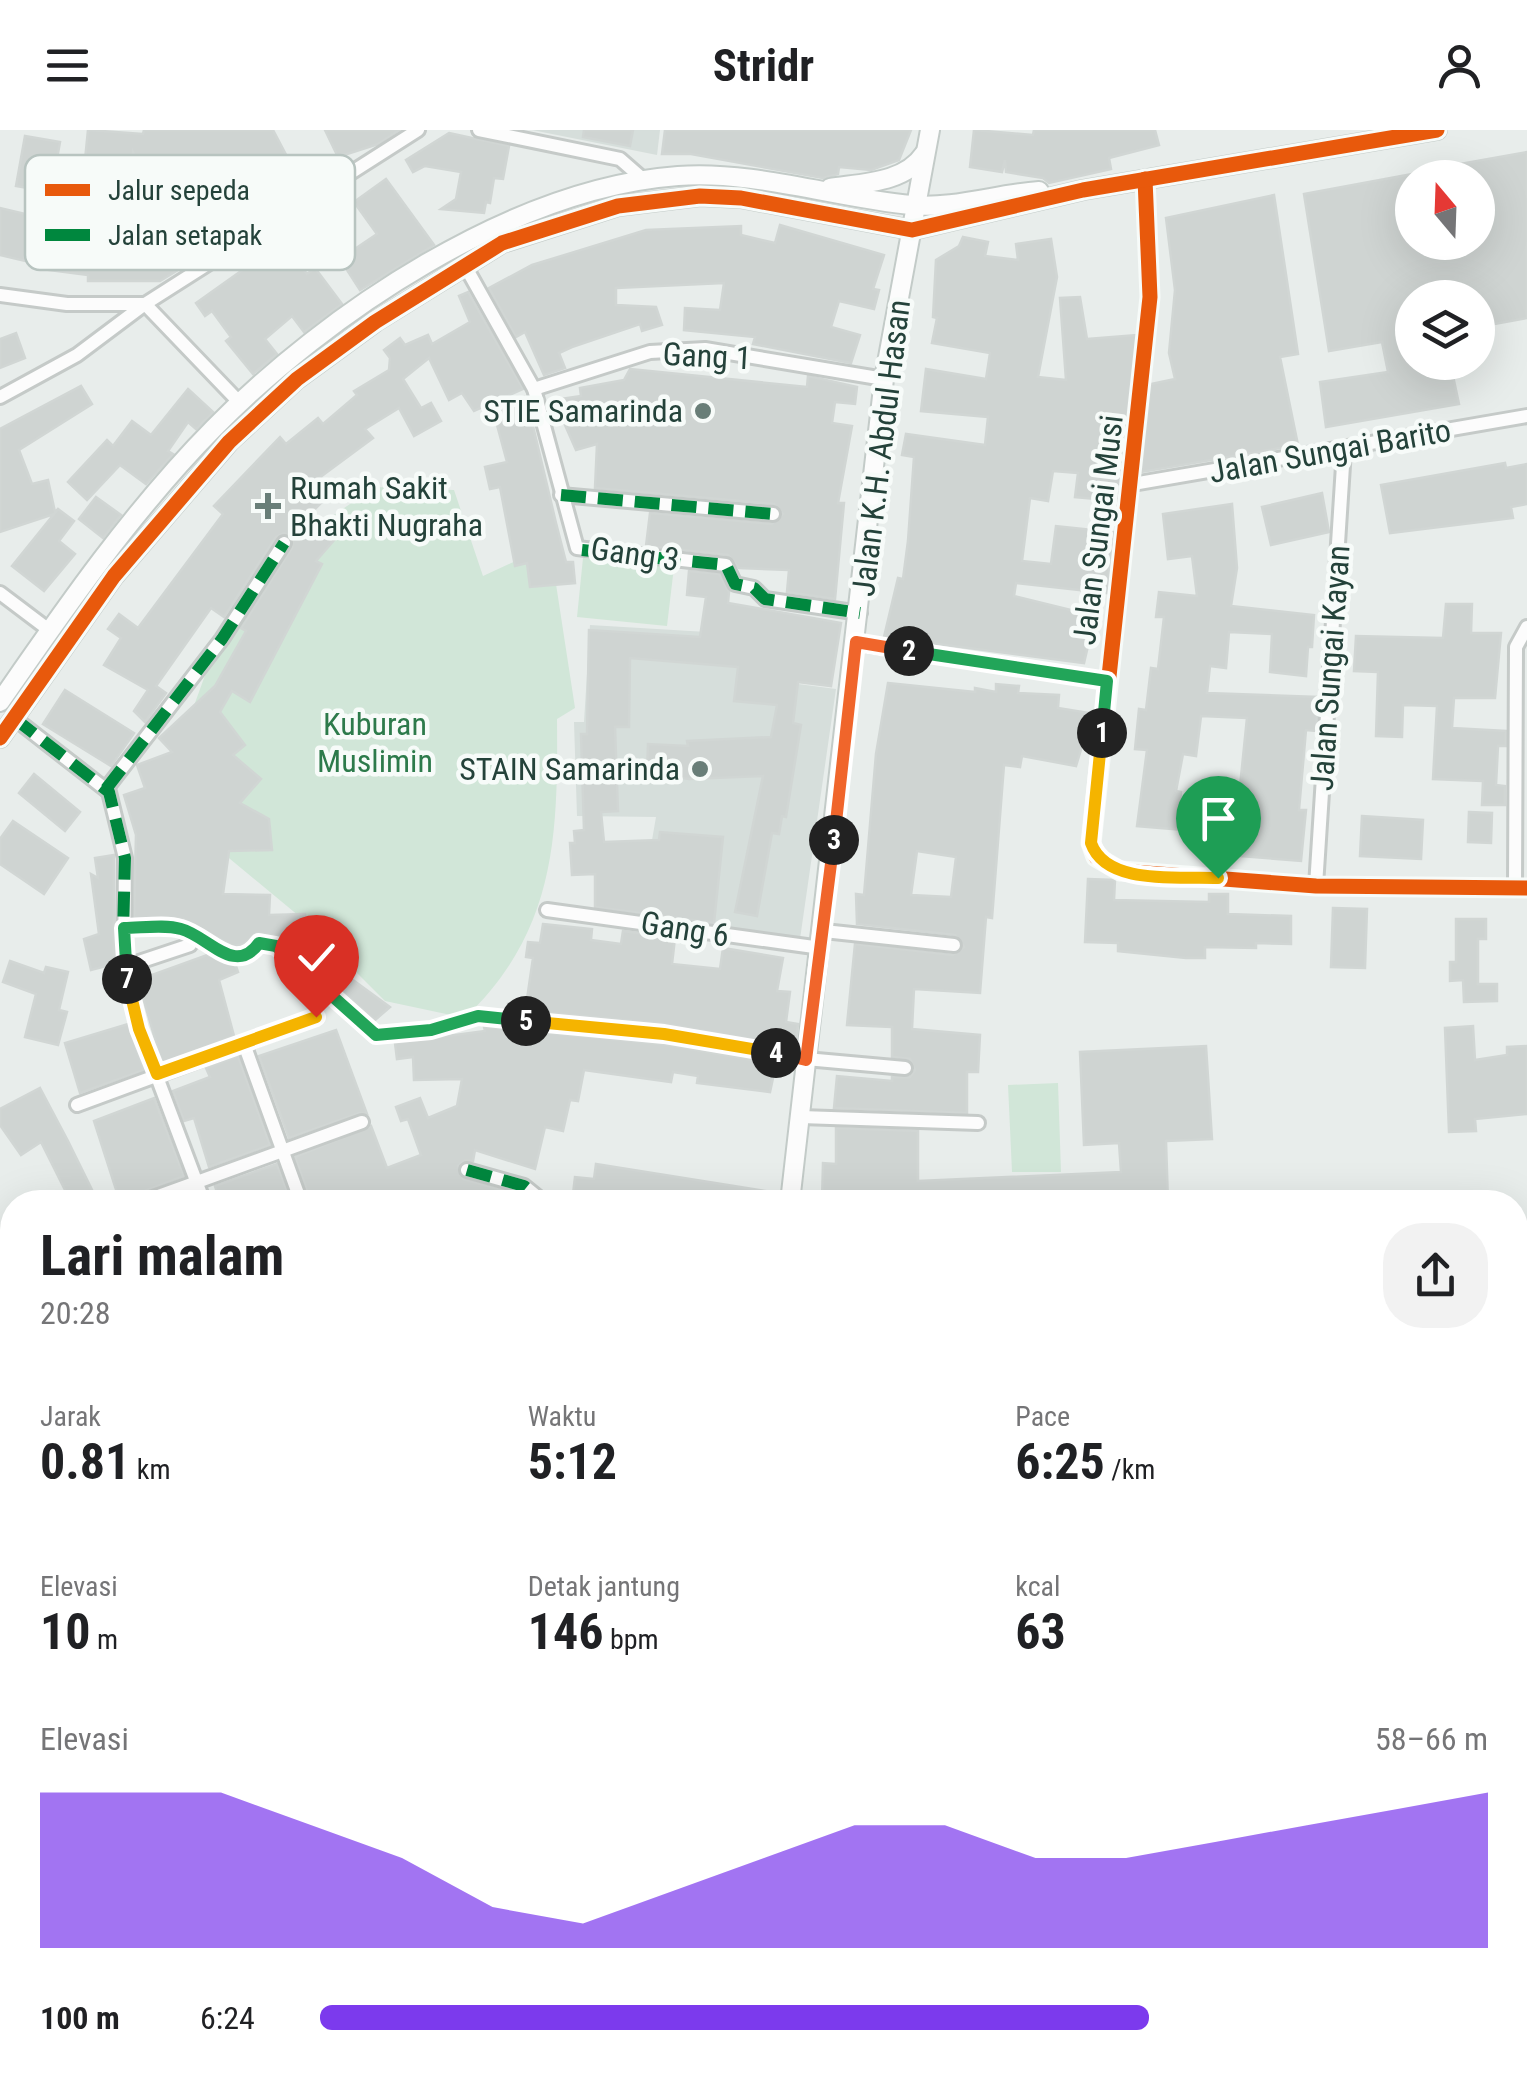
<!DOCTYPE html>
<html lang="id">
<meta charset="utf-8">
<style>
body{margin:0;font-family:"Roboto Condensed",sans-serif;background:#f2f2f2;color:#202124;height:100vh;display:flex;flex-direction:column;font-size:38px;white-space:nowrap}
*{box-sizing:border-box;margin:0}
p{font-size:32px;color:#757577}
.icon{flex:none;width:55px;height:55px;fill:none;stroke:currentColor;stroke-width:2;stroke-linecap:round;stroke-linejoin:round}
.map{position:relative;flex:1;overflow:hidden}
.panel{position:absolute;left:0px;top:1060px;width:1528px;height:885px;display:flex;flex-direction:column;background:#fff;border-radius:40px 40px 0 0;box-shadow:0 10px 40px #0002}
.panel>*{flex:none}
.needle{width:65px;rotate:341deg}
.buttons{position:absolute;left:1395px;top:30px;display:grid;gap:20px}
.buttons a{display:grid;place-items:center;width:100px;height:100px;border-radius:50%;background:#fff;box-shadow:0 10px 40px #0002;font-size:50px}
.pin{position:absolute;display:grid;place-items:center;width:85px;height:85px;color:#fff;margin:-102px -42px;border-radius:50% 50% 50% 0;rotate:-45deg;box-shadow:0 0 10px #0007}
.pin .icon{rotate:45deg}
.km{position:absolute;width:50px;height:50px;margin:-25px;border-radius:50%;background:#222;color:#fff;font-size:28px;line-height:50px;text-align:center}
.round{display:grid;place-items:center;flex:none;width:105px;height:105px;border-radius:40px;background:#f2f2f2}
.headline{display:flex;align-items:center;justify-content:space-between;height:170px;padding:0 40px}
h1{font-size:55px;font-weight:700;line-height:75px}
.stats{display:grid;grid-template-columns:repeat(3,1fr);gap:15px;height:170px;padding:10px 40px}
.stats div{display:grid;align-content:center}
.stats b{font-size:50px;font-weight:700}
.stats small{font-size:28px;font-weight:400}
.stats p{font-size:28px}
.chart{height:280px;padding:20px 40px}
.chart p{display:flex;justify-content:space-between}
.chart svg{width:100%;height:180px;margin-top:10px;fill:#7c3aed;opacity:.7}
ul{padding:0 40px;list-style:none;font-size:32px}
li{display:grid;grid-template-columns:160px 120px 1fr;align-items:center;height:75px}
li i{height:25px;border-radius:12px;background:#7c3aed}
header{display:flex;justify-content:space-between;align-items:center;height:130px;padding:0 40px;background:#fff;font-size:45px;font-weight:700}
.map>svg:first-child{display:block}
.built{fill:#d6dedb}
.green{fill:#d1e6d8}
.building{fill:#cfd4d2;stroke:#d1d6d4;stroke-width:2.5;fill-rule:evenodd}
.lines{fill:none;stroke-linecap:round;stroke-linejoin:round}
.street-casing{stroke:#c5cac8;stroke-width:18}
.secondary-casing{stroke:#c3cbc8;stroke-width:22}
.street{stroke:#fcfcfc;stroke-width:12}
.secondary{stroke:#fcfcfc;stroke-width:18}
.quiet{stroke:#00873e;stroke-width:12;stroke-dasharray:25 12;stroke-linecap:butt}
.cycleway-casing{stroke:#f7fbf9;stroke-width:21}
.cycleway{stroke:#e8590c;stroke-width:15}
.split-1-casing{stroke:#fff;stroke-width:20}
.split-2-casing{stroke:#fff;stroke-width:20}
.split-3-casing{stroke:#fff;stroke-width:20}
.split-4-casing{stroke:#fff;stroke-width:20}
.split-5-casing{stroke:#fff;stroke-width:20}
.split-6-casing{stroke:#fff;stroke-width:20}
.split-7-casing{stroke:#fff;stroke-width:20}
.split-8-casing{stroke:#fff;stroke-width:20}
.split-1{stroke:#f5b400;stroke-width:12}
.split-2{stroke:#22a559;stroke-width:12}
.split-3{stroke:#f0652b;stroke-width:12}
.split-4{stroke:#f0652b;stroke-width:12}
.split-5{stroke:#f5b400;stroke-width:12}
.split-6{stroke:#22a559;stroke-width:12}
.split-7{stroke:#22a559;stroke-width:12}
.split-8{stroke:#f5b400;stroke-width:12}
.poi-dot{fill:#697e78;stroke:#f7fbf9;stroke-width:4}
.labels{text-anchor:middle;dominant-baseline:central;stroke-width:9;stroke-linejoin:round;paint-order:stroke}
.street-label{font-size:32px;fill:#24423a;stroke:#f7fbf9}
.poi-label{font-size:32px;fill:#24423a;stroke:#f7fbf9;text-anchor:end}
.park-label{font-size:32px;fill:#2d7a4b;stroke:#f7fbf9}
.key{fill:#f7fbf9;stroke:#b8c4c0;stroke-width:2.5}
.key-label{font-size:28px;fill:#24423a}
</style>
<header><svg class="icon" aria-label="menu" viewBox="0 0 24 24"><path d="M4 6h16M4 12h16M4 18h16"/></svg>Stridr<svg class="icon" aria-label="person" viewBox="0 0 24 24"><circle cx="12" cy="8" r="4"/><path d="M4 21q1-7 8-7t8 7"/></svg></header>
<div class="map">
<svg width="1527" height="1945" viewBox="0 0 1527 1945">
<rect width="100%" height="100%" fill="#e8edeb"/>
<g class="built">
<polygon points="532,0 660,0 657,25"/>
<polygon points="590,495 757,505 752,548 836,559 799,816 638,791 656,687 577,686 574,592 584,592"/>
</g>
<g class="green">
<path d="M375,357l79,3 29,86 67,-31 25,163 -18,11c1,117 -1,212 -92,299l-80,-17 -80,-80 -93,-77 -33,-97 37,-102 62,-92z"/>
<polygon points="583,428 674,437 667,496 577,487"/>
<polygon points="1058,953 1061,1042 1012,1042 1008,955"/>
</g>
<g class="building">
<path d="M88,0l55,4 1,-4h129l29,55 -20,14 3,4 -34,22 -4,-6 -36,25 3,4 -54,33h-72v-6l-55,-7 1,-5 -34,-8v-47l42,10 4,-15 34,7zM133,22l25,54 -33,21z"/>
<polygon points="325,0 399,0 378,14 338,27"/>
<polygon points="584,0 633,0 630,16 583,7"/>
<polygon points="665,0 911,0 899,30 871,40 839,37 838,44 823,48 691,24 662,24"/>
<polygon points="974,0 1033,5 1034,0 1155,0 1159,15 1109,28 1111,39 1049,53 1043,48 1006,42 1005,30 1002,42 970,37"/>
<polygon points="449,3 509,16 503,49 494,48 490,73 486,72 484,83 441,79 456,69 461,42 425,36 413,42 406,30"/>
<polygon points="25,6 60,12 51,62 16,56"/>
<polygon points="1527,22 1527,188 1478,197 1478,168 1412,168 1412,232 1450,232 1459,274 1326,297 1320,252 1388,242 1382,212 1329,221 1304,64 1412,44 1412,112 1478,112 1478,48 1463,48 1460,34"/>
<polygon points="386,49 434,115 360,160 340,129 377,104 354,72"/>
<polygon points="1274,65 1298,224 1280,227 1298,315 1141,342 1151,254 1175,249 1169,223 1175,160 1166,88"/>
<polygon points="780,95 884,125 873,159 879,160 874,179 839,171 831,197 860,205 851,233 753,214 755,207 684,200 685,178 720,180 724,153 616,158 616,175 656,177 662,195 642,201 640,194 572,217 559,223 565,238 544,245 525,202 516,207 489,158 532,135 646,100 741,96 741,105 775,113"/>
<polygon points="963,107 988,112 985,126 1018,130 1016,114 1051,109 1057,147 1038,247 1066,250 1060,168 1080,167 1087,209 1136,205 1118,371 1075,367 1078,343 1053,341 1048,371 1030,368 1022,431 1051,434 1056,396 1113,402 1107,463 1016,453 1014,466 1095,486 1084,533 884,507 898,448 903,449 908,411 914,327 902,325 906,304 985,315 988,287 921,281 926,239 986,249 990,223 932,213 937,188 933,187 936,130 959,116"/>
<polygon points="286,117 307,144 315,138 342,174 304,202 292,186 265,209 277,224 253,244 226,211 231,207 212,181 205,186 196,173 251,134 256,140"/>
<polygon points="468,162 523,259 474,281 462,263 449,270 429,228 403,249 421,278 431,273 441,291 414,306 399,278 365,299 373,308 319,348 332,362 308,386 336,408 316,431 322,434 250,572 232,561 220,582 245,615 233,625 261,649 240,673 269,689 272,720 229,721 223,764 270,765 269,785 305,784 307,810 315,806 323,823 342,842 390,877 375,890 279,806 257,803 244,814 233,816 183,789 134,788 136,705 124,665 145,658 137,635 172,622 159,608 215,556 246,501 241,498 292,418 292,408 284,403 276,407 224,487 211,478 156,556 166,563 145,592 134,581 148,560 104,535 121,508 108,499 119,484 138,498 223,384 214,376 280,307 286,314 318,288 323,294 357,265 354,261 389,240 390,228 384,220 400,208 405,215 428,205 432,214 470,192 459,166"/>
<polygon points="16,203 25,228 0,238 0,209"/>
<polygon points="630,239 807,257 808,246 857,257 855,274 835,272 832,293 852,296 838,373 844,373 835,469 787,462 789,440 739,438 728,425 646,416 650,383 772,394 783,384 774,374 595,358 597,314 576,320 554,270 581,266 580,258 624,250"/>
<polygon points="81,256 92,274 19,320 32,354 48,350 55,382 58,379 74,391 59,411 75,424 44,461 12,436 54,384 0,402 0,299"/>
<polygon points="188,259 213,282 196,299 188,292 168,321 173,324 146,354 120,335 87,370 68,352 107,310 113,316 132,291 151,305"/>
<polygon points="528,275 556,393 566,432 573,432 575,453 530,457 527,433 515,436 500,357 490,359 485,337 507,332 493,280"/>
<polygon points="1505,333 1506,338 1527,334 1527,374 1511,377 1513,388 1390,403 1381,355"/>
<polygon points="1322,363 1329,402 1271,415 1262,377"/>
<polygon points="96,367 121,385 103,408 79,389"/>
<path d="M1232,374l5,64 -6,38 83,9 -2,32h-4l-2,29 -36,-4 2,-38 -43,-2 -3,36 -16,-2 -3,27 111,4 -2,34 -10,-1 -7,80h7l-5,51 -60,-5 1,-10 -47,-4 1,-11 -59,-5 10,-76 -12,-1 4,-40 7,1 5,-42 7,1 6,-52h-8l3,-25 38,4 -5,-40 -24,3 -5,-45zM1201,586l46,2 -9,88 -58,-5 1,-9 -5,-1 7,-37 13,2z"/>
<polygon points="689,441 719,444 729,462 728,473 841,493 831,556 798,552 793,593 801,595 786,687 782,686 779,704 772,703 757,786 735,782 763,646 689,649 647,643 648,614 688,616 687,611 771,607 777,575 734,571 738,537 630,528 629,597 615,597 618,681 601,682 604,712 659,710 660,702 723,707 714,793 595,777 595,744 572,745 570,713 575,713 574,701 584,700 581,604 587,604 589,500 700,507 706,467 687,465"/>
<polygon points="1446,474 1472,474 1471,503 1501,503 1495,568 1454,568 1452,598 1506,601 1506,616 1498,616 1496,655 1505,656 1505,675 1482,675 1483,651 1433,649 1437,576 1403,575 1402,607 1376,606 1378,542 1354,541 1356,506 1443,508"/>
<path d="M888,553l87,9v-4l21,4v-8l23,2 -1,7 41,2 -1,13 31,5 -2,11 7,1 -2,19 -9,-1 -7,23 -54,-10 -2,11 -16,-2 -12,153 -6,-1 -6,76 -66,-4 -2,40 68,6 -2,37h-11v41l-133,-5 3,-32 55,5v-4h18l5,-7 -5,-11 -18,-2v-30l-45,-2 8,-81 98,11 11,-8 -9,-12 -98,-11 -1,-30 8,1 12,-141zM917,721l39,6 -5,40 -40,-2z"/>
<polygon points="65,560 134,603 111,636 43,594"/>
<polygon points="34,644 80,682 65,701 19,663"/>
<polygon points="1469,682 1492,683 1491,713 1468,712"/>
<polygon points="1362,686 1423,690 1421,729 1360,726"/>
<polygon points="13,691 68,728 44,764 0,734 0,709"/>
<polygon points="114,725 114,834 91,840 84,809 99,804 91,744 98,748 95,728"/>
<polygon points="1088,749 1115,750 1114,770 1209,772 1209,764 1228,764 1228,784 1291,786 1291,814 1256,813 1256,818 1205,817 1205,828 1186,828 1118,821 1118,813 1085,812"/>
<polygon points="1333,778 1367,779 1365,838 1331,837"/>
<polygon points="1456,789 1486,789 1486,809 1478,809 1478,854 1497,854 1497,871 1464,872 1463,850 1450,851 1450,832 1456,832"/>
<polygon points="543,794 592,799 591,810 621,814 623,801 675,808 672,834 720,839 723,818 783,828 777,861 790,862 786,892 798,894 795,917 665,894 508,879 508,874 526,876 533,828 526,827 528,812 540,813"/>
<polygon points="207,825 236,836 238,842 219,850 234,906 162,933 138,850"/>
<polygon points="10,831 44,843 46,837 68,842 59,880 67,882 58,915 25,907 36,864 3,852"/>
<polygon points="128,894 144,940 80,963 65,913"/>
<polygon points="1473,896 1475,930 1507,925 1507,917 1527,916 1527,984 1475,989 1476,1001 1449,1002 1445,898"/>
<polygon points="484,897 662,914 776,934 770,962 697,953 698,946 673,942 671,952 584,940 578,971 570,970 563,1001 545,997 535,1039 475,1020 473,1031 464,1031 458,1036 463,1049 519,1065 528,1072 494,1072 453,1064 454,1072 311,1072 295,1027 371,996 387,1038 421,1025 408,989 401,991 396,977 420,968 428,988 457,976 462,949 414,950 413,927 397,929 395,913 485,901"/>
<polygon points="336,900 367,984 359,983 289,1008 259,926"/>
<polygon points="1206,916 1212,1009 1166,1011 1168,1072 940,1072 940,1067 890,1064 890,1072 822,1072 823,1033 836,1034 836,998 918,1001 918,1051 1121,1042 1119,1013 1084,1015 1080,922"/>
<polygon points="238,926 270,1015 209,1037 194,988 184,991 173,961 210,947 206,938"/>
<polygon points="40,958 68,1011 98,1072 71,1072 41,1012 21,1025 0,995 0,979"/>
<polygon points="154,968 184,1046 139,1063 132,1072 120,1072 94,991"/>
<polygon points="277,1034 291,1072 283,1067 268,1072 220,1072 215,1056"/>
<polygon points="596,1034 778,1063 778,1072 572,1072 575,1047 594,1049"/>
</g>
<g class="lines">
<defs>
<g id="street">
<polyline points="479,0 620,29 644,50"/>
<polyline points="1145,49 1150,167 1091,713 1096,727 1120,741 1316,756 1527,758"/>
<polyline points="464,134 534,259 577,418 726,435 735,454 754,458 765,469 860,483"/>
<polyline points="0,165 67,174 145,174 240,273"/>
<polyline points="534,259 650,222 705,219 884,249"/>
<polyline points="0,267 77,225 145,174 418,0"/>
<polyline points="1133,354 1527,286"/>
<polyline points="561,365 773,384"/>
<polyline points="0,463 49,500"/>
<polyline points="856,513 1107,551"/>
<polyline points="14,588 109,662 125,728 124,837 139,899 204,1072"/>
<polyline points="106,659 222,509 284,413"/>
<polyline points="1316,756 1344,320"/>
<polyline points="1515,757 1516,517 1527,497"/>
<polyline points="547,780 821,818"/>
<path d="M124,798c17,0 41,-4 57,1 27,7 54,48 78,14l17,3 100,89 55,-5 47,-14 185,18 143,25 99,9"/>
<polyline points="824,801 954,815"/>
<polyline points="124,837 190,815"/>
<polyline points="244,914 301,1072"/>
<polyline points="77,975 316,887"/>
<polyline points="801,987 978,993"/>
<polyline points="467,1040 524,1056 540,1069 562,1072"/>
<polyline points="142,1072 362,992"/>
<polyline points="0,1397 12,1393"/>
<polyline points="0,1590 12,1603"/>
<polyline points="0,1714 12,1713"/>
<polyline points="1515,1735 1527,1733"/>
<polyline points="0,1839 12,1836"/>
<polyline points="1515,1913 1527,1913"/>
<polyline points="129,1932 130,1945"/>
<polyline points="756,1945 796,1932"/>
<polyline points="1171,1945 1221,1932"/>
<polyline points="1258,1945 1258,1932"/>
</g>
<g id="secondary">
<path d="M830,58c32,-5 75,-5 94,-34"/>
<path d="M0,572c65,-94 133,-192 214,-274 113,-115 299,-240 464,-252 74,-6 159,22 233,29 42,4 86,-11 128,-14"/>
<polyline points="0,608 114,446 229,312 297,249 375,192 502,113 618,76 700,66 741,68 912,100 1083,60 1437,0"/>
<polyline points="790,1072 884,249 930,0"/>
<polyline points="1515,1281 1527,1280"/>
<polyline points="748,1932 753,1945"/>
<polyline points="703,1945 704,1932"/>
</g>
</defs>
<use href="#street" class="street-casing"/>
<use href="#secondary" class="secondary-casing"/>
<use href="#street" class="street"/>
<use href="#secondary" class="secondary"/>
<g class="quiet">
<polyline points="561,365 773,384"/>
<polyline points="582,420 726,435 735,454 754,458 765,469 860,483"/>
<polyline points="14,588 109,662 125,728 123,804"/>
<polyline points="106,659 222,509 284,413"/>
<path d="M124,798c17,0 41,-4 57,1 27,7 54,48 78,14l17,3 100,89 55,-5 47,-14"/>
<polyline points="467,1040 524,1056 540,1069 562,1072"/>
<polyline points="0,1839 12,1836"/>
</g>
<defs>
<g id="cycleway">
<polyline points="1145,49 1150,167 1091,713 1096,727 1120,741 1316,756 1527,758"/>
<polyline points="0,608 114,446 229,312 297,249 375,192 502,113 618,76 700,66 741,68 912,100 1083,60 1437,0"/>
</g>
</defs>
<use href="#cycleway" class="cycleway-casing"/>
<use href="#cycleway" class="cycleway"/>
</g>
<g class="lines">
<defs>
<path id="split-1" d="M1102,603l-11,110c15,43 88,33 127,35"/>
<polyline id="split-2" points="909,521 1107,551 1102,603"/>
<polyline id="split-3" points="834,710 856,512 909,521"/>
<polyline id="split-4" points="776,923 806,930 834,710"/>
<polyline id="split-5" points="526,891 664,904 776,923"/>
<polyline id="split-6" points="302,839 376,905 431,900 478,886 526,891"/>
<path id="split-7" d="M127,849l-3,-51c17,0 41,-4 57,1 27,7 54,48 78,14l17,3 26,23"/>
<polyline id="split-8" points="127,849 139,899 157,944 316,887"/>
</defs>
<use href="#split-1" class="split-1-casing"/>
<use href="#split-2" class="split-2-casing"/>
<use href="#split-3" class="split-3-casing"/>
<use href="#split-4" class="split-4-casing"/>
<use href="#split-5" class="split-5-casing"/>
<use href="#split-6" class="split-6-casing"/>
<use href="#split-7" class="split-7-casing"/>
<use href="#split-8" class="split-8-casing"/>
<use href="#split-1" class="split-1"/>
<use href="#split-2" class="split-2"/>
<use href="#split-3" class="split-3"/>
<use href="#split-4" class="split-4"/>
<use href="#split-5" class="split-5"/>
<use href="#split-6" class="split-6"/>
<use href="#split-7" class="split-7"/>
<use href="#split-8" class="split-8"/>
</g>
<g class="poi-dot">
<circle cx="703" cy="281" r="10"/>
<path d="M263 361h10v10h10v10h-10v10h-10v-10h-10v-10h10z"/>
<circle cx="700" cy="639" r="10"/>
</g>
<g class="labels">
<g class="street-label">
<text transform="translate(707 226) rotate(3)">Gang 1</text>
<text transform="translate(881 318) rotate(-83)">Jalan K.H. Abdul Hasan</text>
<text transform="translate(1330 321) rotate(-10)">Jalan Sungai Barito</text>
<text transform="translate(1098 400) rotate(-83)">Jalan Sungai Musi</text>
<text transform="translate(635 424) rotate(8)">Gang 3</text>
<text transform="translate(1330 538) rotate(-86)">Jalan Sungai Kayan</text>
<text transform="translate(685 799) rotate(9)">Gang 6</text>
</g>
<g class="poi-label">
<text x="683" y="281">STIE Samarinda</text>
<text x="290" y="358" text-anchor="start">Rumah Sakit<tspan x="290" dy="37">Bhakti Nugraha</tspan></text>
<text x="680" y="639">STAIN Samarinda</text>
</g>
<g class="park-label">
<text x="375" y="594">Kuburan<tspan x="375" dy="37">Muslimin</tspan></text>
</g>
</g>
<rect x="25" y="25" width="330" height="115" rx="15" class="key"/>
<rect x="45" y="54" width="45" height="12" fill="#e8590c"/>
<rect x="45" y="99" width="45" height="12" fill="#00873e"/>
<g class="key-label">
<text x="108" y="70">Jalur sepeda</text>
<text x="108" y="115">Jalan setapak</text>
</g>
</svg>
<div class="buttons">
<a><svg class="needle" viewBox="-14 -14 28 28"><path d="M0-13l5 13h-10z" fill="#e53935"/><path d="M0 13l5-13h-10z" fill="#757577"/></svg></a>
<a><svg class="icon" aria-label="layers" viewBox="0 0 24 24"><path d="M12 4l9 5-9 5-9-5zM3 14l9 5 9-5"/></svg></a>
</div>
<div class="pin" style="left:1218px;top:748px;background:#1e9e55"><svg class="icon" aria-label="arrive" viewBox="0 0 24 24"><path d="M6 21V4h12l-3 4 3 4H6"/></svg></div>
<div class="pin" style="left:316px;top:887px;background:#d93025"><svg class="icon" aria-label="check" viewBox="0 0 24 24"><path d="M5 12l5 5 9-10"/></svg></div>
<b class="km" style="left:1102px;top:603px">1</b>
<b class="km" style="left:909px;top:521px">2</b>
<b class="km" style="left:834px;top:710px">3</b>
<b class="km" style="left:776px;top:923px">4</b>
<b class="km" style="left:526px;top:891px">5</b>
<b class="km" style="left:127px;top:849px">7</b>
<section class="panel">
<div class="headline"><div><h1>Lari malam</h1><p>20:28</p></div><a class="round"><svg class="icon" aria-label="share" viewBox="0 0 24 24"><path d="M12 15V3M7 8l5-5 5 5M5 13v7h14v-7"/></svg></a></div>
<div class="stats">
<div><p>Jarak</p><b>0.81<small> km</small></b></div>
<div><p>Waktu</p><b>5:12</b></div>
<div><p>Pace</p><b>6:25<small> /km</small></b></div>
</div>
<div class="stats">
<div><p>Elevasi</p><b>10<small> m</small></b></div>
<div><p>Detak jantung</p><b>146<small> bpm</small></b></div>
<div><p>kcal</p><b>63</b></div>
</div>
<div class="chart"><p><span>Elevasi</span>58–66 m</p>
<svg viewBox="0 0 160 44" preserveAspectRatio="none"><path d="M0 44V6L10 6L20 6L30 14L40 22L50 34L60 38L70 30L80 22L90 14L100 14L110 22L120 22L130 18L140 14L150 10L160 6V44z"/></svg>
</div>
<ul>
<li><b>100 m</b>6:24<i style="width:71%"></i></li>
</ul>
</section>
</div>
